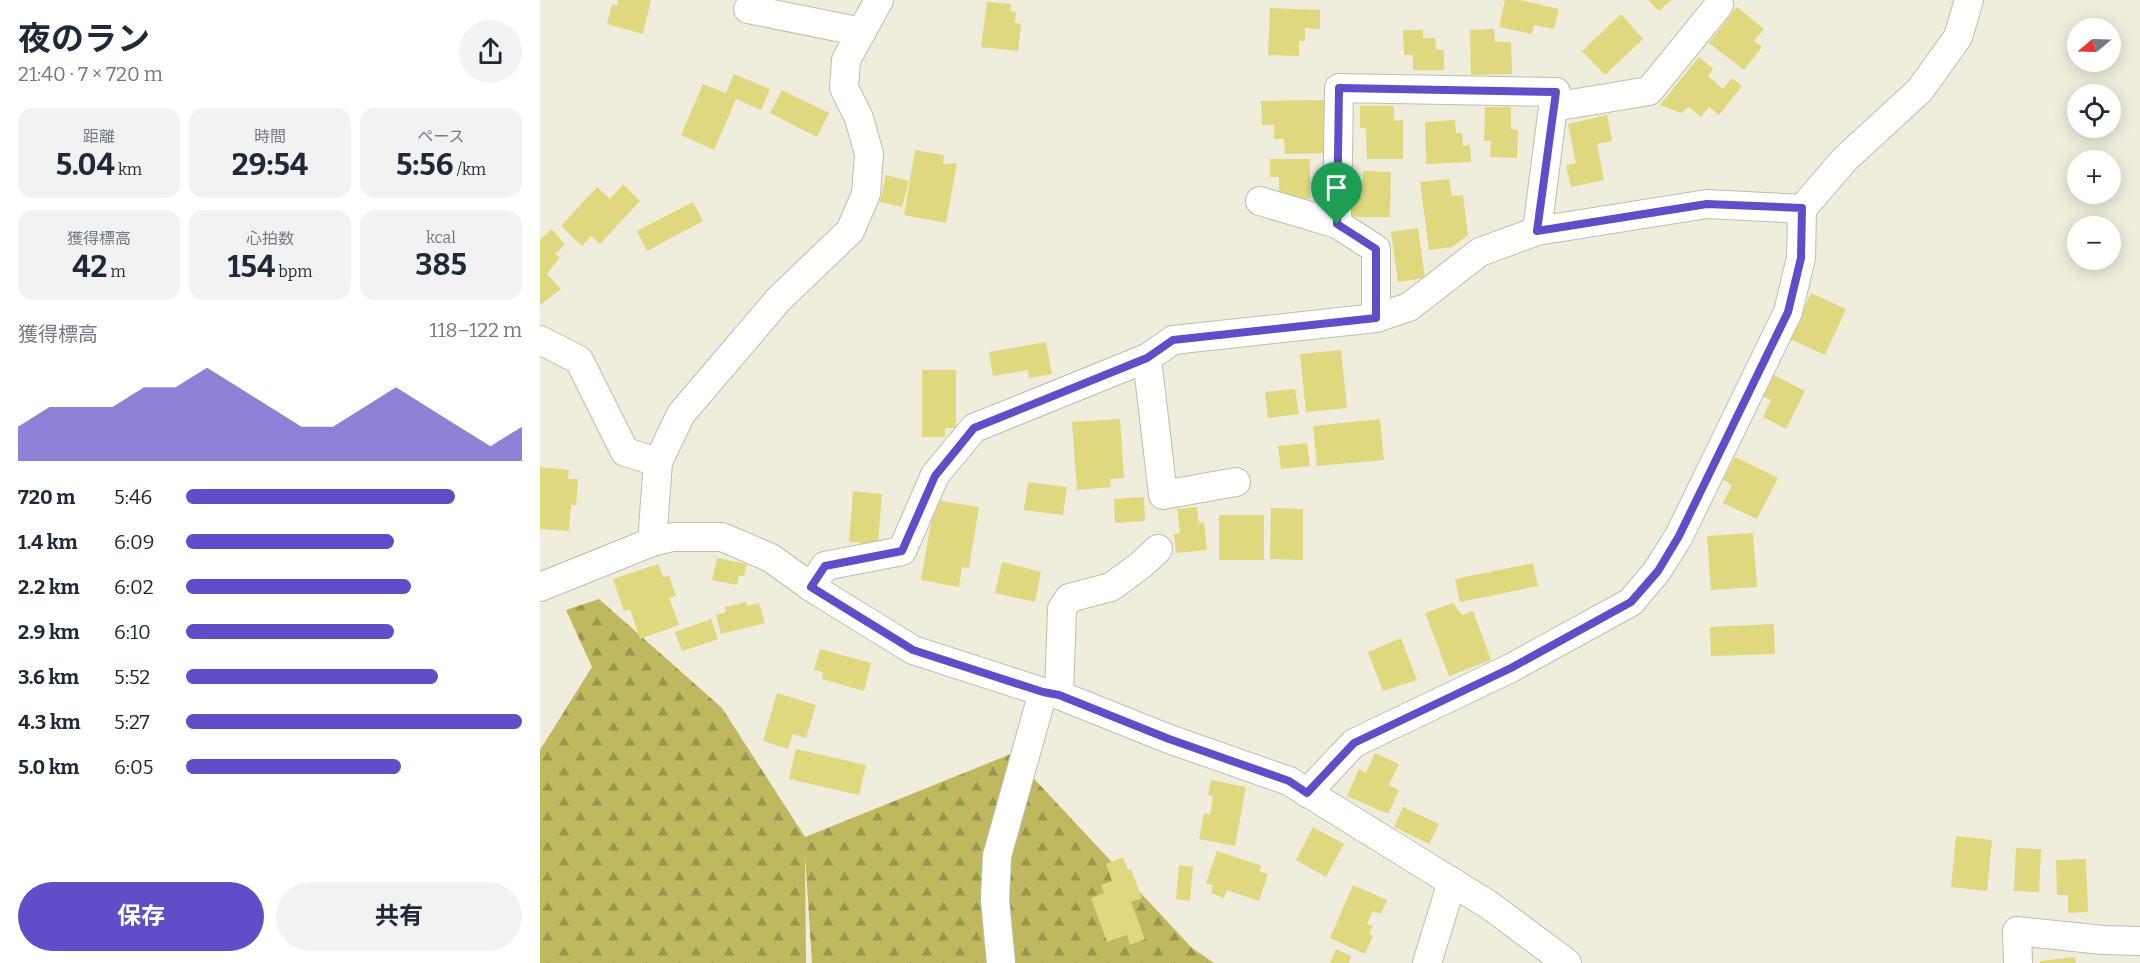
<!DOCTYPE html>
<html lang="ja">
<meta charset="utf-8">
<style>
body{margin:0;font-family:Bitter,"Noto Sans JP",serif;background:#f2f2f3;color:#1f2937;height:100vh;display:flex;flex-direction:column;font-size:22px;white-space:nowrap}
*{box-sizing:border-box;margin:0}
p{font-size:20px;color:#747a83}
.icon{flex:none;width:33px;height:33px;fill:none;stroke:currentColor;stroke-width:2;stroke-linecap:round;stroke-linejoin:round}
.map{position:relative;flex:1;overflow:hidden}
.side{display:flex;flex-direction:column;background:#fff;width:540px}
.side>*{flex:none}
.needle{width:39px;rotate:251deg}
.controls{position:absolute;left:1527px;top:18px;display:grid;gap:12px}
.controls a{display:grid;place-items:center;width:54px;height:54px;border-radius:50%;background:#fff;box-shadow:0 3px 15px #0003;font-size:30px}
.pin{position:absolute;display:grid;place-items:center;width:51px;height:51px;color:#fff;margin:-62px -26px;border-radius:50% 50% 50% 0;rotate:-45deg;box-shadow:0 0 6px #0007}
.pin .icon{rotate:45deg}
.round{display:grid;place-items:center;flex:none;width:63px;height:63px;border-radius:32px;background:#f2f2f3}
.summary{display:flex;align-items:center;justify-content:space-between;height:102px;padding:0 18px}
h1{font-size:33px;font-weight:700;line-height:45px}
.figures{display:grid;grid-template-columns:repeat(3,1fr);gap:9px;height:102px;padding:6px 18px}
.figures div{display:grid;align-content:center;border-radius:15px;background:#f2f2f3;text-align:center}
.figures b{font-size:30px;font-weight:700}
.figures small{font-size:16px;font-weight:400}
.figures p{font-size:16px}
.chart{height:168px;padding:12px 18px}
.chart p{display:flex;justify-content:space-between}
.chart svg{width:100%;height:108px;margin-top:6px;fill:#5f4ec7;opacity:.7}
.primary-button{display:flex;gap:12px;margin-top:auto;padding:12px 18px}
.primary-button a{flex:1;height:69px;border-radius:36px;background:#5f4ec7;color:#fff;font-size:24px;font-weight:700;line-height:69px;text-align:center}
.primary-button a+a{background:#f2f2f3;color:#1f2937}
ul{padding:0 18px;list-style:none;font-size:20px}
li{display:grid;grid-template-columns:96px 72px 1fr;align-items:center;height:45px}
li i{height:15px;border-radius:8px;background:#5f4ec7}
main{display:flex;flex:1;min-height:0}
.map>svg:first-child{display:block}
.forest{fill:url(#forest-firs)}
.building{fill:#dfd87f}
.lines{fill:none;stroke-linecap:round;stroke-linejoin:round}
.minor-casing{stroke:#bfbeac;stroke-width:30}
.minor{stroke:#fff;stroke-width:28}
.route-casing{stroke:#fff;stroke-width:12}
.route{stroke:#5f4ec7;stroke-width:8}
</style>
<main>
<section class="side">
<div class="summary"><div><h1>夜のラン</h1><p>21:40 · 7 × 720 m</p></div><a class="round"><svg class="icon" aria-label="share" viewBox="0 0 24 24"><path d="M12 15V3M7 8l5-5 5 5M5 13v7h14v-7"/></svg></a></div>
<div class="figures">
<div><p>距離</p><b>5.04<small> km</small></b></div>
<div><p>時間</p><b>29:54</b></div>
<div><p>ペース</p><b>5:56<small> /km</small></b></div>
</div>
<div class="figures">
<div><p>獲得標高</p><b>42<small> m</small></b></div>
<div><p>心拍数</p><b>154<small> bpm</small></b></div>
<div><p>kcal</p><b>385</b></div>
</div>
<div class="chart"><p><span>獲得標高</span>118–122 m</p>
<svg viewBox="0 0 160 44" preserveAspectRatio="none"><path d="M0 44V30L10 22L20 22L30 22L40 14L50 14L60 6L70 14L80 22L90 30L100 30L110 22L120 14L130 22L140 30L150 38L160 30V44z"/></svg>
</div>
<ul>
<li><b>720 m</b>5:46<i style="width:80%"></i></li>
<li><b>1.4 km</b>6:09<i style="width:62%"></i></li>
<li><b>2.2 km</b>6:02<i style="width:67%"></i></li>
<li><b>2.9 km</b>6:10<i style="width:62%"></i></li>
<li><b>3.6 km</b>5:52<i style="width:75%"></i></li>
<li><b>4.3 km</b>5:27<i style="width:100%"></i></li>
<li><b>5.0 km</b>6:05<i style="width:64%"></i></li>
</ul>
<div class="primary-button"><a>保存</a><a>共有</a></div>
</section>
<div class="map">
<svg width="1600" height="963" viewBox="0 0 1600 963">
<defs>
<pattern id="forest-firs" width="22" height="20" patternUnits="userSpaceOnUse" patternTransform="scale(1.5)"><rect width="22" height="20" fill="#bfb85f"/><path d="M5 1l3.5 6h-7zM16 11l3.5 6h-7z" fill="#9a954d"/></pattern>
</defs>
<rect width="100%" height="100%" fill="#efeedc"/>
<polygon class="forest" points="59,599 182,708 265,837 471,754 652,948 674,963 272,963 265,855 266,963 0,963 0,750 52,667 26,610"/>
<g class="building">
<polygon points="78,0 111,0 103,34 67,24 72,4 77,6"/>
<polygon points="965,0 980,0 1019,9 1014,29 994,25 992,34 959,27"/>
<polygon points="1108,0 1131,0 1119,11"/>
<polygon points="447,2 471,4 470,11 476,12 475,23 481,24 478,51 441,47"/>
<polygon points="1197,7 1224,29 1214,41 1222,47 1204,70 1169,43"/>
<polygon points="730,8 780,10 780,29 765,28 765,41 759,41 759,56 728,55"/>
<polygon points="1081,14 1103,39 1065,75 1042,51"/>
<polygon points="954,29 955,42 971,42 972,74 931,75 930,30"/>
<polygon points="863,30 883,30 883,38 895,38 896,49 904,50 904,70 873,70 873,55 864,55"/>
<polygon points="1159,57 1173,69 1168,76 1183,89 1192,78 1202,86 1179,115 1169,107 1161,117 1149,107 1141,113 1120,105"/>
<polygon points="194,74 230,89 221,110 196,99 174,150 141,135 163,84 186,93"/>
<polygon points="242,90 289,113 277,137 230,113"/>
<polygon points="791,100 792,153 745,154 744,139 734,139 734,125 722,125 721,101"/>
<polygon points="820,106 854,106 854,121 863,120 863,159 827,159 826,128 820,128"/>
<polygon points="945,107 971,107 971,129 978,130 977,158 950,157 951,141 944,141"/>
<polygon points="1067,115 1072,141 1057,144 1064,180 1031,187 1026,165 1036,163 1028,124"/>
<polygon points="915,120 916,133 922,133 923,146 930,145 931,162 886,164 885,122"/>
<polygon points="375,150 404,155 403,164 417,163 406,223 364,215"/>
<polygon points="730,159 770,159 770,199 739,199 739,177 730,177"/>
<polygon points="823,171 851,172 850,217 810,217 810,196 822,196"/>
<polygon points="346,175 369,181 362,207 340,202"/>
<polygon points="909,179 912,196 923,195 928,235 912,247 889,250 880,182"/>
<polygon points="83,184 100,201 60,244 51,236 42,246 21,226 57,187 70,199"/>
<polygon points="153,202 163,221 107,251 97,231"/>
<polygon points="878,228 885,278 858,282 851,232"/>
<polygon points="12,229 25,245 15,254 20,257 7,274 21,289 0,305 0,240"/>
<polygon points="1271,293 1306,309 1285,355 1250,339"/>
<polygon points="506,342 512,374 489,378 488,370 453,376 449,352"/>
<polygon points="801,350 807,408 766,412 760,354"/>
<polygon points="382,370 416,370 416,428 405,428 405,437 382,437"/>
<polygon points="1234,375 1265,391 1246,429 1223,417 1231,400 1223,396"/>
<polygon points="755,389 759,414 728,418 725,392"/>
<polygon points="580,419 584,478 570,479 571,487 537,490 532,422"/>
<polygon points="840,419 844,460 777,466 773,426"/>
<polygon points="767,443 770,466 741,469 738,446"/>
<polygon points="1195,457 1238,478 1217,519 1183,503 1192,485 1183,480"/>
<polygon points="0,467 29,470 28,479 38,479 36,505 31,505 29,531 0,529"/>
<polygon points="488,482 527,487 523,515 484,510"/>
<polygon points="313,491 342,494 338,544 309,542"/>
<polygon points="604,497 605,521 575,523 574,499"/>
<polygon points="395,500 439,507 429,568 422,567 419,587 381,580"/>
<polygon points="657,507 659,523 664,522 667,550 636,553 634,534 640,533 637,509"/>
<polygon points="731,508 763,509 763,560 730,559"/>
<rect x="679" y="515" width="45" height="45"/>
<polygon points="1213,533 1217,587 1171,590 1167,536"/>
<polygon points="177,558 207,564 204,576 199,576 197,585 172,580"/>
<polygon points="462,562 501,572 495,602 455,593"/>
<polygon points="993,563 998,586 920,602 915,579"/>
<polygon points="118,564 123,577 129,576 136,596 129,598 139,625 100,639 90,609 84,611 73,579"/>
<polygon points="206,602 207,606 219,603 225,623 181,634 176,615 186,612 185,607"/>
<polygon points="913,603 922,615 933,611 951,660 909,676 885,613"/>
<polygon points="171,619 178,639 142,651 135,632"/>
<polygon points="1234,624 1235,654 1171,656 1170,627"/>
<polygon points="861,638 877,680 843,691 828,652"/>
<polygon points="280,649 331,663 324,691 282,679 283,672 274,670"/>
<polygon points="237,693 276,705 266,738 253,734 248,749 223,741"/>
<polygon points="256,749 326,765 319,795 249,779"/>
<polygon points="835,753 859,764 849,785 859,790 848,814 807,796 819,769 826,773"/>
<polygon points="671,780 706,787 695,846 659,839 664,813 670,815 673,796 668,795"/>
<polygon points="863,807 899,824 889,844 854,827"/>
<polygon points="773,827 804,844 786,877 756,860"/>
<polygon points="1416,836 1452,840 1447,891 1411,887"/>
<polygon points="1476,848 1501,849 1499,892 1474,891"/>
<polygon points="677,851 722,866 719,871 728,874 719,901 687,890 684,898 671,893 673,885 666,883"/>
<polygon points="583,857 588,870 591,869 602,898 591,902 605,939 590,945 587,935 567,942 551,898 564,893 561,885 572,881 566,864"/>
<polygon points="1546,859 1548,912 1528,913 1528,895 1517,895 1516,860"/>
<polygon points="639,865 653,867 650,901 636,899"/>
<polygon points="813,885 847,900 841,914 833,911 827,924 833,926 829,934 833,936 825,954 790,938"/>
<polygon points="796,949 811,956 809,963 790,963"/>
<polygon points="1535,957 1536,963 1500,963 1500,961"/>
</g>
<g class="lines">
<defs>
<g id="minor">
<polyline points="208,9 322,32"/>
<polyline points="720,201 797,224"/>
<polyline points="997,231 1013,107"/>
<polyline points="836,318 836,249 797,224 799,88 1016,92 1013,107 1109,91 1179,5"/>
<polyline points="0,340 39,360 85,452 118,462"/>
<polyline points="607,358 623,495 696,482"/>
<polyline points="112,542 118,462 141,414 239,299 310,231 326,194 329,154 319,118 304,88 306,60 339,0"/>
<polyline points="0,587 112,542 133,537 182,537 231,558 271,587 373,650 503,692 519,695 629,739 749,781 949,905 1027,963"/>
<polyline points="271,587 285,566 362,551 395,475 434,428 607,358 633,340 836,318 869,307 940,252 997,231 1167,204 1262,209"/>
<polyline points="519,695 522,609 529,598 571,587 601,565 618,549"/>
<polyline points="767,793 814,743 971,668 1091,602 1117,571 1139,536 1248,312 1261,258 1262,209 1305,159 1380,90 1418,37 1429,0"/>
<polyline points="461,963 455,900 457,856 503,692"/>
<polyline points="887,963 912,882"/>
<polyline points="1478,963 1477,931 1563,940 1600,941"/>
</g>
</defs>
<use href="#minor" class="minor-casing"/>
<use href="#minor" class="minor"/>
</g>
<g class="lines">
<defs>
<polygon id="route" points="799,88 1016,92 997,231 1167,204 1262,208 1261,258 1248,312 1139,536 1118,571 1091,602 971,668 814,743 767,793 749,781 629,739 519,695 503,692 373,650 271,587 285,566 362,551 395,476 434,428 607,358 633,340 836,318 836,249 797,224"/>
</defs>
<use href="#route" class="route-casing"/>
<use href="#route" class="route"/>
</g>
</svg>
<div class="controls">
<a><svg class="needle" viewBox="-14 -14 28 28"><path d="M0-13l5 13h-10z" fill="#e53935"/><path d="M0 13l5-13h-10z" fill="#747a83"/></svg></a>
<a><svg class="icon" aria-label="locate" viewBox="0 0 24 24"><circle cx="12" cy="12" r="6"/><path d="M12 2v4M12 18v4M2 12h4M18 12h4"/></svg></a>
<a>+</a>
<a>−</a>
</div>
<div class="pin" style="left:797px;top:224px;background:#1e9e55"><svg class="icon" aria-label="arrive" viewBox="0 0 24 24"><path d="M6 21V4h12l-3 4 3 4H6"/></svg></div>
</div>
</main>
